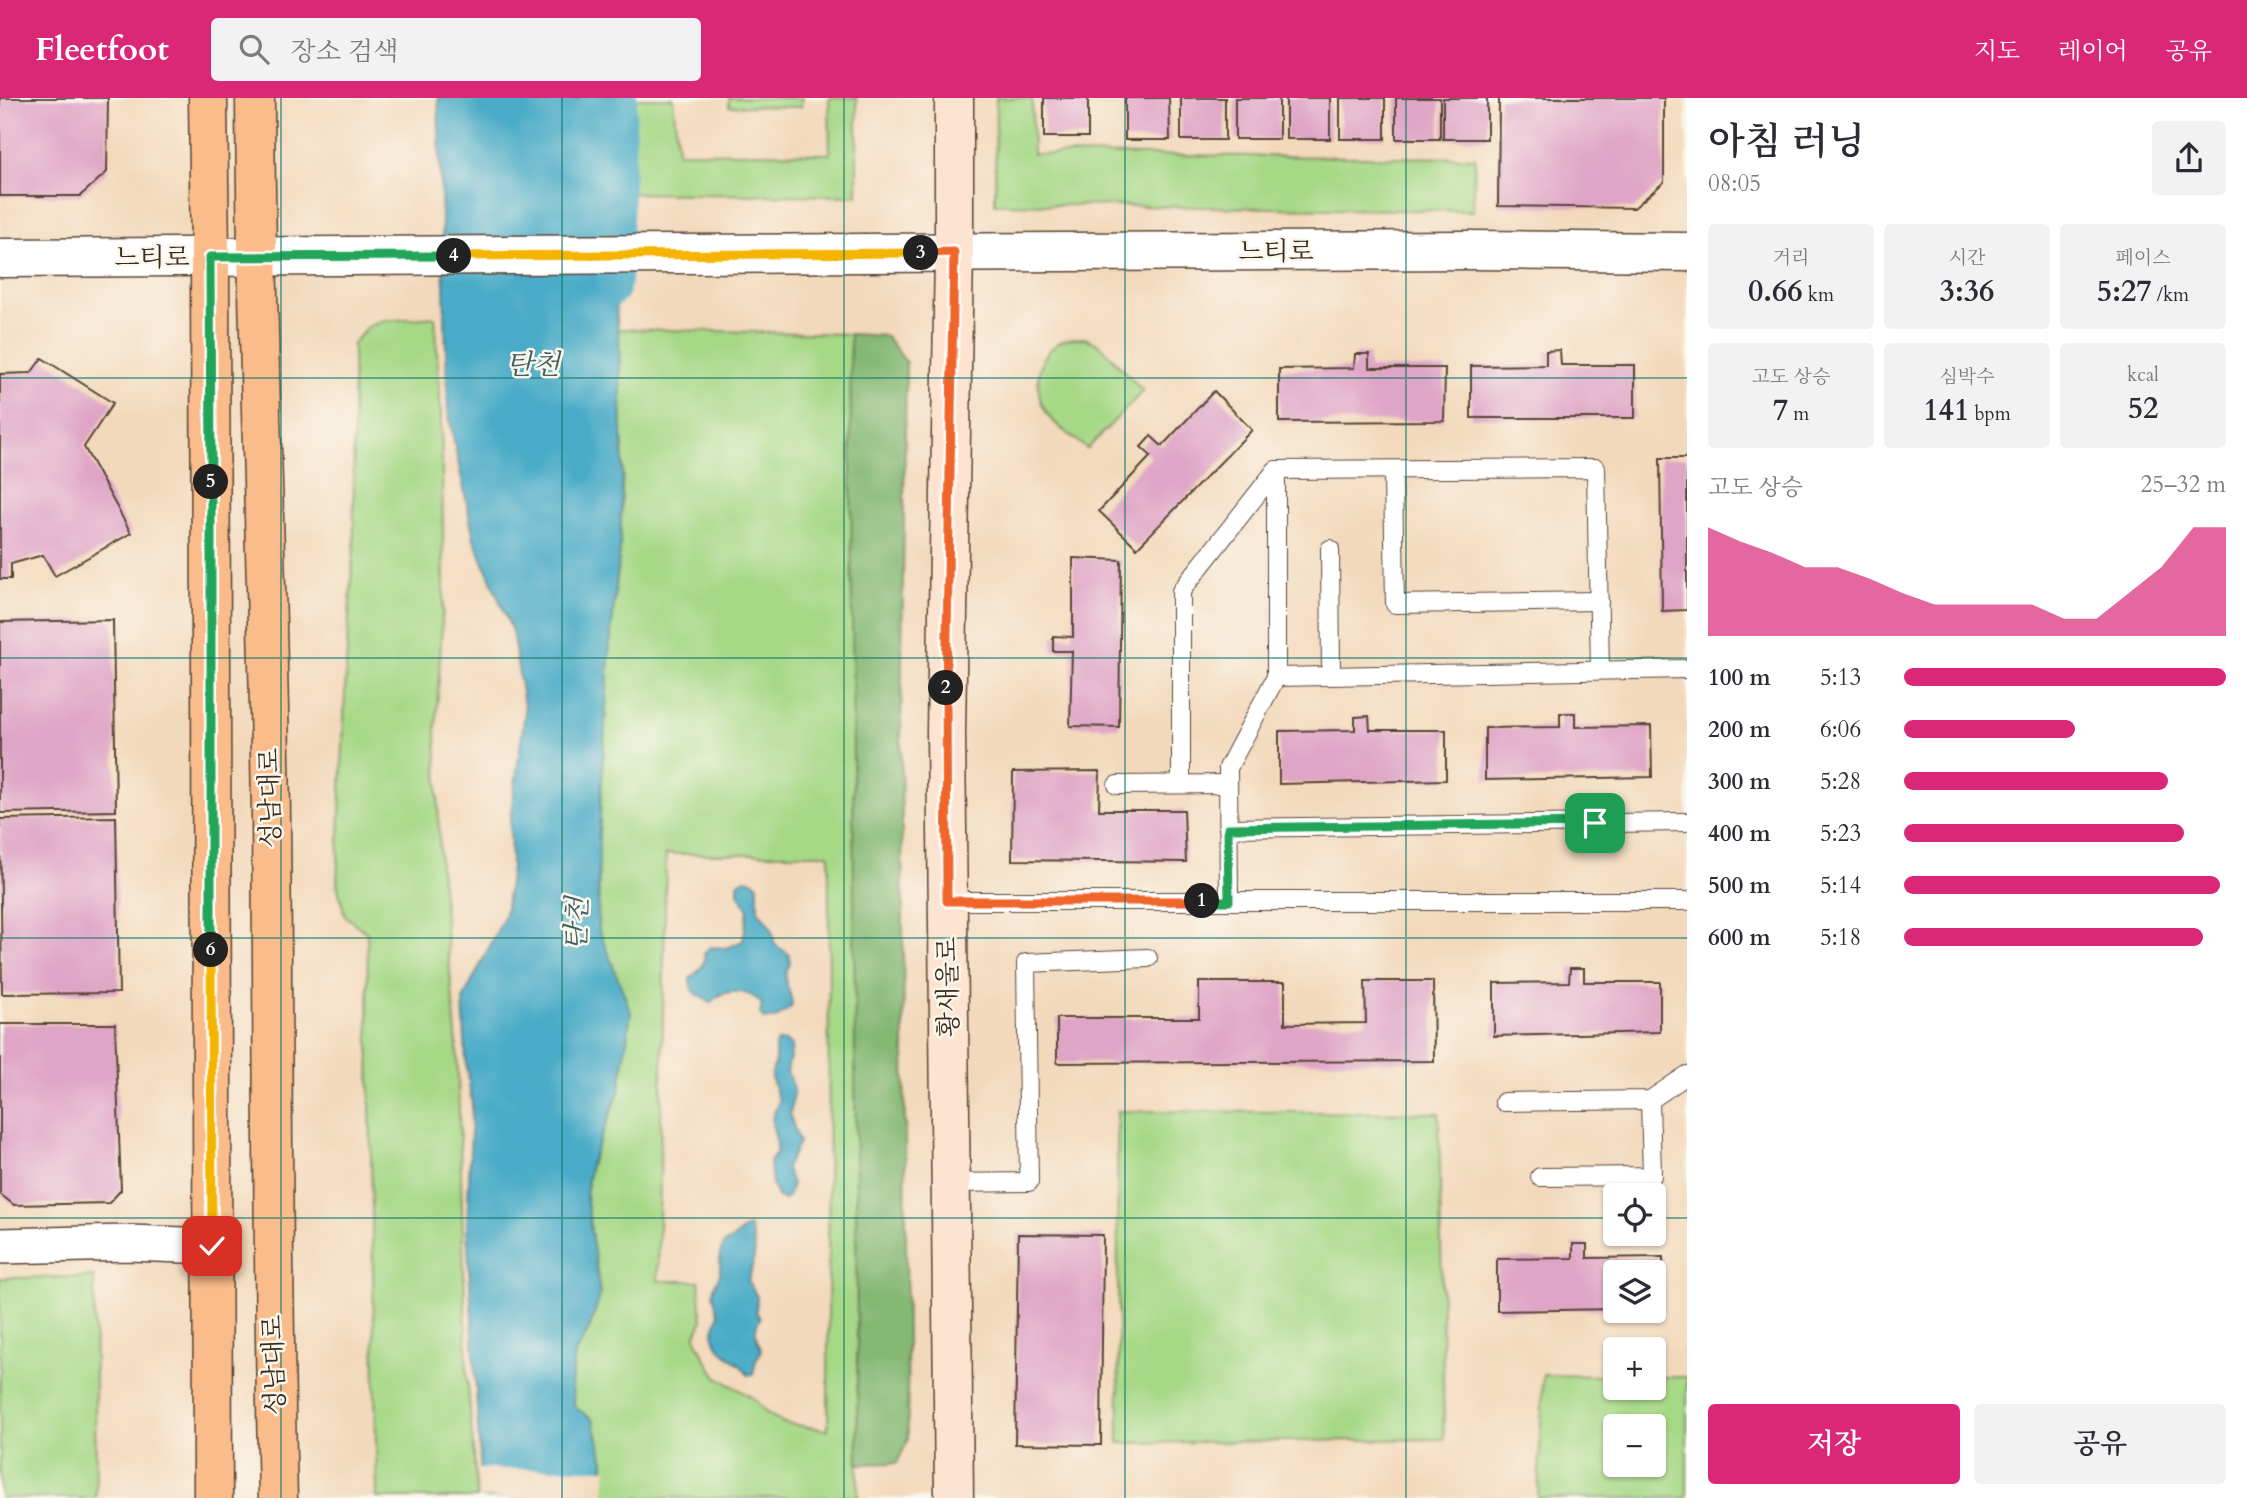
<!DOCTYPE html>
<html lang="ko">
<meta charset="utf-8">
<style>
body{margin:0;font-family:Cardo,"Noto Serif KR",serif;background:#f2f2f3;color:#2b2b33;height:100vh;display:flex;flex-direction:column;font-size:26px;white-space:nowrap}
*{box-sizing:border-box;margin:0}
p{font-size:23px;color:#7c7c81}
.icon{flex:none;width:38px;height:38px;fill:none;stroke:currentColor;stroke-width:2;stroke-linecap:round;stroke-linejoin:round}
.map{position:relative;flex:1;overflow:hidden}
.drawer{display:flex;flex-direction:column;background:#fff;width:560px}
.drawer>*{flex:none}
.tools{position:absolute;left:1603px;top:1085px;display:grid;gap:14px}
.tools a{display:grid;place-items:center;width:63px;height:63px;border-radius:7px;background:#fff;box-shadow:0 2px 5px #0004;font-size:35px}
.pin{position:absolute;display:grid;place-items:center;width:60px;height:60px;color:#fff;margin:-30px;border-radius:14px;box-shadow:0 4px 10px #0006}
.km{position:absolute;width:35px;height:35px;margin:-18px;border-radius:50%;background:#222;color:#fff;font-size:19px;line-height:35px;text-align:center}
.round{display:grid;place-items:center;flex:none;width:74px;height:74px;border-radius:7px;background:#f2f2f3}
.head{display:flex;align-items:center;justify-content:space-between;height:119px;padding:0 21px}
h1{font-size:38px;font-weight:600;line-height:52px}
.stats{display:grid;grid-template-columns:repeat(3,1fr);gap:10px;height:119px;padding:7px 21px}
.stats div{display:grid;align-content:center;border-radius:7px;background:#f2f2f3;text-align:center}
.stats b{font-size:30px;font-weight:600}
.stats small{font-size:19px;font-weight:400}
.stats p{font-size:19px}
.chart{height:196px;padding:14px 21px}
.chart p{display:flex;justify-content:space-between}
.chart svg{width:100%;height:126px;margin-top:7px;fill:#db2777;opacity:.7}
.button{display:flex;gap:14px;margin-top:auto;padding:14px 21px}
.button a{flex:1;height:80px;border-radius:7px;background:#db2777;color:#fff;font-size:28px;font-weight:600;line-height:80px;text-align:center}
.button a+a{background:#f2f2f3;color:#2b2b33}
ul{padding:0 21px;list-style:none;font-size:23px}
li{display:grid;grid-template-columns:112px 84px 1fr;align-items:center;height:52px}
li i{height:18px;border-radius:9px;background:#db2777}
header{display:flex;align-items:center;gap:42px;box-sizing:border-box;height:98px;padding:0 35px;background:#db2777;color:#fff}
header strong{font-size:33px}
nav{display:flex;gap:38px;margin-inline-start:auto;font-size:24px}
.search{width:490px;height:63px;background:#f2f2f3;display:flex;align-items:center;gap:18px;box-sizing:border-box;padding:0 24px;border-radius:7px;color:#7c7c81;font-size:26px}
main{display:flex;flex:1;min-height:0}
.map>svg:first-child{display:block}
.green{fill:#a6d886;stroke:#708152;stroke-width:2;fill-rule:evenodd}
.forest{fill:#84b873;stroke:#607148;stroke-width:2}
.water{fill:#48abc7;stroke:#426a72;stroke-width:2}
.pier{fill:#f3d9bc}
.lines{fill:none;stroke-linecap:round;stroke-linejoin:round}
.river{stroke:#48abc7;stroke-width:56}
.building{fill:#dfa5c6}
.service-casing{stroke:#574436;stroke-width:20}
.minor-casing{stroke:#574436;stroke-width:38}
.tertiary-casing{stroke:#574436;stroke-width:41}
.secondary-casing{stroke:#574436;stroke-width:41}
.primary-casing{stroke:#574436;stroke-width:41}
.service{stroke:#fff;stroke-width:18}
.minor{stroke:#fff;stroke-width:35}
.tertiary{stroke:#fff;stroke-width:38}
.secondary{stroke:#fde4d0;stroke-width:38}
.primary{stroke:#f9bc8a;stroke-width:38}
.tertiary-bridge-casing{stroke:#574436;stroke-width:41;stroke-linecap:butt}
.tertiary-bridge{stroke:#fff;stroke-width:38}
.split-1-casing{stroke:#fff;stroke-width:14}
.split-2-casing{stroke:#fff;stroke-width:14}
.split-3-casing{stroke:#fff;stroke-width:14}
.split-4-casing{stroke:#fff;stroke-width:14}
.split-5-casing{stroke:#fff;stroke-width:14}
.split-6-casing{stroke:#fff;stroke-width:14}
.split-7-casing{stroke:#fff;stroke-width:14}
.split-1{stroke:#22a559;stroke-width:9}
.split-2{stroke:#f0652b;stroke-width:9}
.split-3{stroke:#f0652b;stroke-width:9}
.split-4{stroke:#f5b400;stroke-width:9}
.split-5{stroke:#22a559;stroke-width:9}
.split-6{stroke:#22a559;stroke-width:9}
.split-7{stroke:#f5b400;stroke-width:9}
.grid{fill:none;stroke:#0f766e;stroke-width:2;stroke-opacity:0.55}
.labels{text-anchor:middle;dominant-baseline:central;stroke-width:5;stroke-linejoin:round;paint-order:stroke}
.street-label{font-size:26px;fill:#3b2a1e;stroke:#fbf7ec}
.water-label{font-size:28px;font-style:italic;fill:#405e62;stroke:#fbf7ec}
</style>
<header>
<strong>Fleetfoot</strong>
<div class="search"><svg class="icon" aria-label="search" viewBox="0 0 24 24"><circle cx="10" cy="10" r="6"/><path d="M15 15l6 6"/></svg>장소 검색</div>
<nav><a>지도</a><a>레이어</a><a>공유</a></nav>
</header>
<main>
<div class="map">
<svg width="1687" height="1400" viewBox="0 0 1687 1400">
<rect width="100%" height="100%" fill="#fbf7ec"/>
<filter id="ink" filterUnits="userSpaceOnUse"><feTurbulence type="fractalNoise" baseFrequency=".0143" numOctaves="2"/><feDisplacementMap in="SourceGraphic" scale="14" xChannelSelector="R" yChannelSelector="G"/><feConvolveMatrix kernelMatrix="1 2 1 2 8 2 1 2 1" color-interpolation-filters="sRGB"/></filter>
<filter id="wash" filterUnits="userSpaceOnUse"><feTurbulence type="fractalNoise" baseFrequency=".00686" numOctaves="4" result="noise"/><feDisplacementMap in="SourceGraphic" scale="28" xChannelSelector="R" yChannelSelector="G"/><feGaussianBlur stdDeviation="1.57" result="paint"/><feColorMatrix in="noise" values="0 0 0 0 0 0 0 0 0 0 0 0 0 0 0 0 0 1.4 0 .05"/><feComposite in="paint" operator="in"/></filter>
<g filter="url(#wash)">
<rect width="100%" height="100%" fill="#f3d9bc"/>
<g class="green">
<polygon points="597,0 673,0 678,54 830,56 829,0 857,0 857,98 605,95"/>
<polygon points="729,0 802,0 801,9 729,8"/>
<polygon points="996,0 1032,0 1033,56 1475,60 1473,113 995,106"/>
<polygon points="435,219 441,319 444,490 436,630 440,768 457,947 467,1277 477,1400 377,1400 367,835 345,818 337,786 347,549 354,445 353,246 367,229 383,223"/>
<path d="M618,231l232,5 8,1164h-258l4,-37 -11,-41 -18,-13 -4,-23 4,-30 15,-27 10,-32 -14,-99 4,-31 30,-76 -8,-120 -14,-42 1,-93 10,-181 11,-105 3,-90zM666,756h163l-1,576 -45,-7 -16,-10 -14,-15 -36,-21 -13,-21 -9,-19 7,-16 -3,-40h-41z"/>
<path d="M1085,240l15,7 43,46 -56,58c-12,-11 -33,-23 -41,-37 -15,-25 -9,-64 22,-73 5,-1 12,-1 17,-1z"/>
<polygon points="1117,1013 1439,1015 1444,1341 1119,1345"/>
<polygon points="94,1179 96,1400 0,1400 0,1180"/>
<path d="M1543,1277l72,1v12h39v-11h33v121h-149zM1615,1328h39v39h-39z"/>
</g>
<polygon class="forest" points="850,236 886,238 906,264 901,634 908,1342 897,1365 858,1366"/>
<g class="water">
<polygon points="438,0 597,0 619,242 623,360 620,450 609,555 599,736 598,829 631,914 620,991 590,1067 586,1098 600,1197 590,1229 575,1256 571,1286 575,1309 593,1322 604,1363 600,1400 482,1400 467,1129 472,1006 466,965 463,902 505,817 511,768 510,722 525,614 512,533 474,441 448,314"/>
<path d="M745,781l7,1 6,5v25l13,18 4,17 14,9 1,10c-11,16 2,25 2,42l-17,13h-11l-4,-6 2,-9c-13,-15 -38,-17 -52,-1 -10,-11 -19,-4 -20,-24 8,-9 16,-12 14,-25l6,-7 16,1 17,-7 5,-32 -10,-16v-10z"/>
<path d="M779,943h6l7,5 -5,26 7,17 -4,26 9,28 -13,25 6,16 -3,11 -5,5 -7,-4 -5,-12 -2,-23c13,-11 4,-25 2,-38 -1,-8 5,-14 7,-22l-8,-24 4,-16v-16z"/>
<path d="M747,1129l3,1c6,21 6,30 -2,52l9,17 -1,14 4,8c-7,9 -4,21 2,31l-6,10 -3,14 -5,1 -8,-10 -19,-15 -5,-7 -3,-10 6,-18 -6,-20 1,-8 6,-13v-20l4,-10c13,-6 13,-10 23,-17z"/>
</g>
<polygon class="pier" points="476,1371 607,1371 604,1400 478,1400"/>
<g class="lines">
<polyline class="river" points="603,184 609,0"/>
</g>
<g id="blocks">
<g class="building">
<polygon points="0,0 108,0 107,74 80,98 0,98"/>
<rect x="1044" y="0" width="44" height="39"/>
<polygon points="1125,0 1169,0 1170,42 1125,42"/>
<rect x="1181" y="0" width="44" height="42"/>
<rect x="1235" y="0" width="44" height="41"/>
<rect x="1286" y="0" width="44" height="41"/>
<rect x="1340" y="0" width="45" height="41"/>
<rect x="1396" y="0" width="44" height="41"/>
<rect x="1443" y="0" width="44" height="41"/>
<polygon points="1499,0 1664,0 1664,84 1634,110 1498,108"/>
<polygon points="1560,252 1561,267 1635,267 1635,320 1471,320 1471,268 1546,267 1546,253"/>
<polygon points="1355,256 1369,256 1369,270 1445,270 1444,323 1279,324 1279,271 1354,270"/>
<polygon points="42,260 113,305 84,349 131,435 55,478 43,457 11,466 11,481 0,481 0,276 31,275"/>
<polygon points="1214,293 1252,332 1137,450 1099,413 1151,358 1141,349 1151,338 1162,348"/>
<polygon points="1660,360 1687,360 1687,512 1662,513"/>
<polygon points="1073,460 1121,462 1119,629 1070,628 1072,553 1053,553 1053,538 1073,539"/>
<polygon points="113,522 116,713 0,715 0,524"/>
<polygon points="1560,615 1575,615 1575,629 1651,628 1652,679 1485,682 1485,630 1560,629"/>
<polygon points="1369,618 1370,632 1446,632 1446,682 1279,686 1279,633 1355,632 1355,619"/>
<polygon points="1100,673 1099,712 1184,712 1186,764 1012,762 1013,674"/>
<polygon points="116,719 119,895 2,896 0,721"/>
<polygon points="1570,870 1584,870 1584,884 1660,884 1660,934 1494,938 1494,885 1569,884"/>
<polygon points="1365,883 1433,883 1434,963 1057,965 1057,920 1199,920 1199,884 1285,884 1285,926 1366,925"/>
<polygon points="0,926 115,926 121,1092 109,1105 14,1107 0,1096"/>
<polygon points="1018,1136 1103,1137 1101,1347 1015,1346"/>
<polygon points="1573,1146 1587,1146 1587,1160 1663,1159 1664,1210 1654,1210 1654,1174 1615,1174 1615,1211 1497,1213 1497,1161 1573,1160"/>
</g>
</g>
</g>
<g filter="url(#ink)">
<use href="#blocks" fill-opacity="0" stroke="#574436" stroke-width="2"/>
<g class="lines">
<defs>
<g id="service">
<polyline points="1393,372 1395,506 1599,503"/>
<polyline points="1330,451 1331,577"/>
<polyline points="1276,579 1276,372 1596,370 1600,572"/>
<polyline points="1181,686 1181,493 1276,372"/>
<polyline points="1117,687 1226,686"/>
<polyline points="1228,730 1687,724"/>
<polyline points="947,803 1687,803"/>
<polyline points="1229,803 1228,670 1276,579 1687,571"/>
<polyline points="1504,1004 1650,1002 1687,977"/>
<polyline points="1540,1079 1652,1078 1650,1002"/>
<polyline points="951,1085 1029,1084 1026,865 1148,860"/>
</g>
<polyline id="minor" points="0,1148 129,1145 212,1148"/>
<g id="tertiary">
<polyline points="865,155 1469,152 1687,154"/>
<polyline points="0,160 346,158"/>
</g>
<polyline id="secondary" points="954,0 954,154 946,634 954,1400"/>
<g id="primary">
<polyline points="208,0 210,159 213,1400"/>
<path d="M255,0c1,239 13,478 16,718 2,227 1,454 7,682"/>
</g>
</defs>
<use href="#service" class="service-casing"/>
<use href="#minor" class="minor-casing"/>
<use href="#tertiary" class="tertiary-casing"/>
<use href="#secondary" class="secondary-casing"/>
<use href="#primary" class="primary-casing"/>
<use href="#service" class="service"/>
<use href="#minor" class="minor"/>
<use href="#tertiary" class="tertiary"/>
<use href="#secondary" class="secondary"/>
<use href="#primary" class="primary"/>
<defs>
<polyline id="tertiary-bridge" points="346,158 865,155"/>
</defs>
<use href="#tertiary-bridge" class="tertiary-bridge-casing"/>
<use href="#tertiary-bridge" class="tertiary-bridge"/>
</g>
</g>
<g class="lines" filter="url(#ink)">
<defs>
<polyline id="split-1" points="1202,803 1229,803 1228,730 1595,725"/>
<polyline id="split-2" points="946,590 947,803 1202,803"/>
<polyline id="split-3" points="921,155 954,154 946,590"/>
<polyline id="split-4" points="454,158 921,155"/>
<polyline id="split-5" points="211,384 210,159 454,158"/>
<polyline id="split-6" points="211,384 211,852"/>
<polyline id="split-7" points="211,852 212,1148"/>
</defs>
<use href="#split-1" class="split-1-casing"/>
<use href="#split-2" class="split-2-casing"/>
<use href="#split-3" class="split-3-casing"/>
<use href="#split-4" class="split-4-casing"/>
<use href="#split-5" class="split-5-casing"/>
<use href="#split-6" class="split-6-casing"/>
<use href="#split-7" class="split-7-casing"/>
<use href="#split-1" class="split-1"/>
<use href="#split-2" class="split-2"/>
<use href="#split-3" class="split-3"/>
<use href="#split-4" class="split-4"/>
<use href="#split-5" class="split-5"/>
<use href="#split-6" class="split-6"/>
<use href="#split-7" class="split-7"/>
</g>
<path class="grid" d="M281,0v1400M562,0v1400M844,0v1400M1125,0v1400M1406,0v1400M0,280h1687M0,560h1687M0,840h1687M0,1120h1615M1654,1120h33"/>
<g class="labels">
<g class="street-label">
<text x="1276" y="153">느티로</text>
<text x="152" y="159">느티로</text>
<text transform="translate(270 700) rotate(-91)">성남대로</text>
<text transform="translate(948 889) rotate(-91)">황새울로</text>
<text transform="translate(274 1267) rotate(-92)">성남대로</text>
</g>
<g class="water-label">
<text x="533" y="267">탄천</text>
<text transform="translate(577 826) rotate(-88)">탄천</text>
</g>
</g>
</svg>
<div class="tools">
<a><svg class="icon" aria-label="locate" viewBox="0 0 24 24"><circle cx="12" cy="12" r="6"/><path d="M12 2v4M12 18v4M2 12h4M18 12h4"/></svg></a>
<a><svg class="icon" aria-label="layers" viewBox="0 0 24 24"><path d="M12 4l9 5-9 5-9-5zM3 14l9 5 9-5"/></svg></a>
<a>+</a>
<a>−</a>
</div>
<div class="pin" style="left:1595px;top:725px;background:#1e9e55"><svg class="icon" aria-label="arrive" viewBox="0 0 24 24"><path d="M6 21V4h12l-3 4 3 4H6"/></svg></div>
<div class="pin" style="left:212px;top:1148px;background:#d93025"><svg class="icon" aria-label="check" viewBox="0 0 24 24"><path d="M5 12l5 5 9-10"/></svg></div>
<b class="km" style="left:1202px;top:803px">1</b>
<b class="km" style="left:946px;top:590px">2</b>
<b class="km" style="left:921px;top:155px">3</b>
<b class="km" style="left:454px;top:158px">4</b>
<b class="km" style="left:211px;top:384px">5</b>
<b class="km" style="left:211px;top:852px">6</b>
</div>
<section class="drawer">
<div class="head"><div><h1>아침 러닝</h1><p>08:05</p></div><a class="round"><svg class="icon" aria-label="share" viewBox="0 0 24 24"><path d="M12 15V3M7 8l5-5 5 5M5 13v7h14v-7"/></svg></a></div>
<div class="stats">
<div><p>거리</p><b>0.66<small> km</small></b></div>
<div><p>시간</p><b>3:36</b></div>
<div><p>페이스</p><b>5:27<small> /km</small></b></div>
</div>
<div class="stats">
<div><p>고도 상승</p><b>7<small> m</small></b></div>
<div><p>심박수</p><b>141<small> bpm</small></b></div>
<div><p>kcal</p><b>52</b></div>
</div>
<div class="chart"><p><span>고도 상승</span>25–32 m</p>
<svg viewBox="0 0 160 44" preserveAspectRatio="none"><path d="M0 44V6L10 11L20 15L30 20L40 20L50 24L60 29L70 33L80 33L90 33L100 33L110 38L120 38L130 29L140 20L150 6L160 6V44z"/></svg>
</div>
<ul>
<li><b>100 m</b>5:13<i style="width:100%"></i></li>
<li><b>200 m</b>6:06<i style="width:53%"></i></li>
<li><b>300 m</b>5:28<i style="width:82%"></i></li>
<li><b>400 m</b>5:23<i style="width:87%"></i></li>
<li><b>500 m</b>5:14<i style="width:98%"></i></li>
<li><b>600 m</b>5:18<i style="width:93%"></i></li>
</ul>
<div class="button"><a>저장</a><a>공유</a></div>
</section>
</main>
